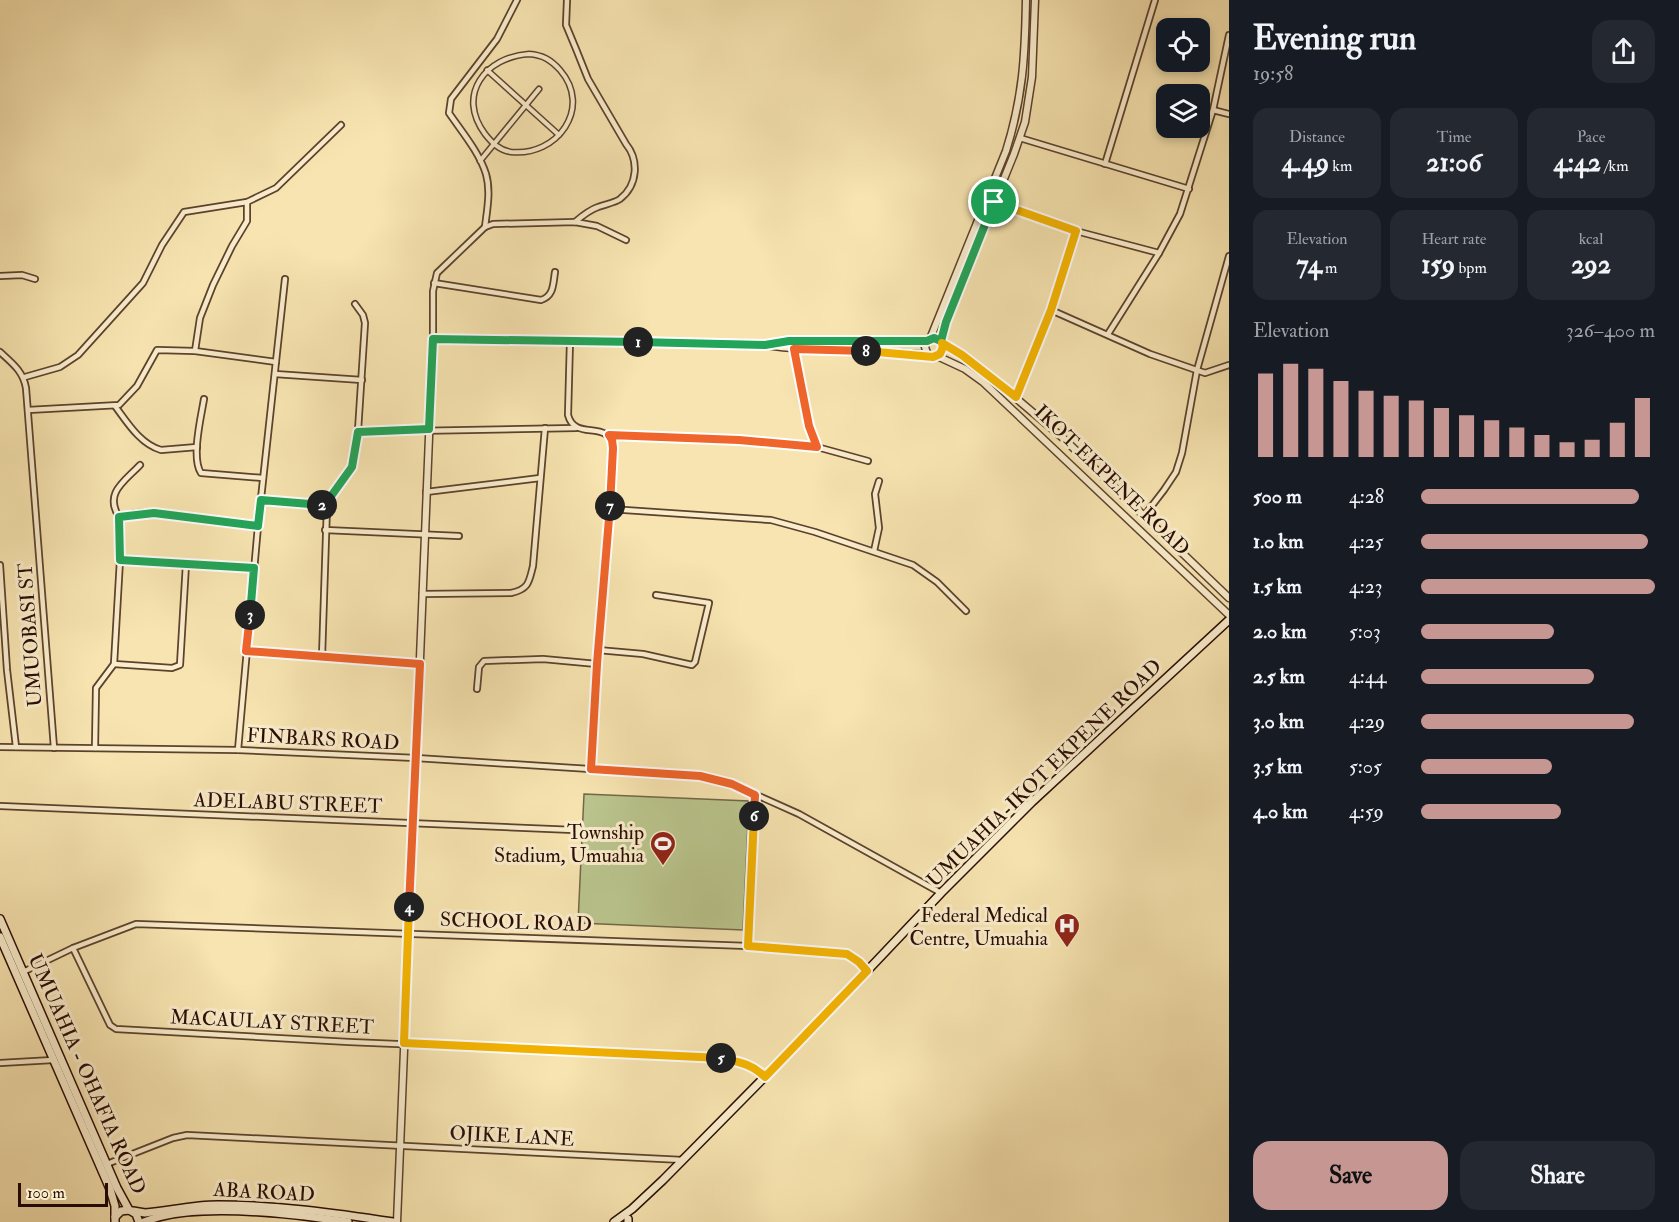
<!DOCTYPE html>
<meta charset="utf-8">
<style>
body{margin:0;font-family:"IM FELL Double Pica",serif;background:#242831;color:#f1f3f6;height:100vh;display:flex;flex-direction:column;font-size:22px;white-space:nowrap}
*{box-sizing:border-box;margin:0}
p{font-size:20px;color:#9ea1a6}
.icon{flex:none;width:33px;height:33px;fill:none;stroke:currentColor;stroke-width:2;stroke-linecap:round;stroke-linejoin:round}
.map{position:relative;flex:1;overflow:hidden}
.drawer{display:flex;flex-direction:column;background:#171b24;width:450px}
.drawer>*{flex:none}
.buttons{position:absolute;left:1156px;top:18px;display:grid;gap:12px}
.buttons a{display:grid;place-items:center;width:54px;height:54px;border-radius:12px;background:#171b24;box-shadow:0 3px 9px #0003;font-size:30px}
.scale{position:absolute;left:18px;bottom:15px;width:90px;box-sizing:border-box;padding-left:6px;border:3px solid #290c03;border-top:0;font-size:16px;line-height:21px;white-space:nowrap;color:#290c03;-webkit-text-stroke:4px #faedcc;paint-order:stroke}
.pin{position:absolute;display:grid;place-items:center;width:51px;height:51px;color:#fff;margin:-26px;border:3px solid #fff;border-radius:50%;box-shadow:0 2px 6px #0007}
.km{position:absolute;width:30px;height:30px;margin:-15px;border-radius:50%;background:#222;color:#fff;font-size:16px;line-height:30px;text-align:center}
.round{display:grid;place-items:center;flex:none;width:63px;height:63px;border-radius:18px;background:#242831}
.headline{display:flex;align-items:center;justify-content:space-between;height:102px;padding:0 24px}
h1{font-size:33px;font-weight:700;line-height:45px}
.metrics{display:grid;grid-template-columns:repeat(3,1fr);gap:9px;height:102px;padding:6px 24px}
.metrics div{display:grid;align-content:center;border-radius:15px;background:#242831;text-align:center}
.metrics b{font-size:26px;font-weight:700}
.metrics small{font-size:16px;font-weight:400}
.metrics p{font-size:16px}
.chart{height:168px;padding:12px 24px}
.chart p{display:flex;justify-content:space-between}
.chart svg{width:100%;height:108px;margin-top:6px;stroke:#c59692;stroke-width:6}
.action{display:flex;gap:12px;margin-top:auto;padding:12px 24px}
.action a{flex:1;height:69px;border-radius:18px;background:#c59692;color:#111;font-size:24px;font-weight:700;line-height:69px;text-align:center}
.action a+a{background:#242831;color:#f1f3f6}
ul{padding:0 24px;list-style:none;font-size:20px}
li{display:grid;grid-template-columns:96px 72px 1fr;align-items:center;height:45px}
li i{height:15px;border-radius:8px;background:#c59692}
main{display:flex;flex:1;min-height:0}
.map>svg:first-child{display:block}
.green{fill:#bac58d;stroke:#726848;stroke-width:1.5}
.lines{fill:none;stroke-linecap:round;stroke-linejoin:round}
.pedestrian-casing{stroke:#5c422e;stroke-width:7}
.minor-casing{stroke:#5c422e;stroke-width:8}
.tertiary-casing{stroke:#5c422e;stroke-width:9}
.secondary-casing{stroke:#290c03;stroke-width:10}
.pedestrian{stroke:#faedcc;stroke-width:4}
.minor{stroke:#faedcc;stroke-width:4.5}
.tertiary{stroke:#faedcc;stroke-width:6}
.secondary{stroke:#faedcc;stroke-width:7}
.split-1-casing{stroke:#fff;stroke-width:12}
.split-2-casing{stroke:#fff;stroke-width:12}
.split-3-casing{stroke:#fff;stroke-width:12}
.split-4-casing{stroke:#fff;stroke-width:12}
.split-5-casing{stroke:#fff;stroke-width:12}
.split-6-casing{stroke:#fff;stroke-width:12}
.split-7-casing{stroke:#fff;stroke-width:12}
.split-8-casing{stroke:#fff;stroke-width:12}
.split-9-casing{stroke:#fff;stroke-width:12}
.split-1{stroke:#22a559;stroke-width:8}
.split-2{stroke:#22a559;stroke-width:8}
.split-3{stroke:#22a559;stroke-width:8}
.split-4{stroke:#f0652b;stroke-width:8}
.split-5{stroke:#f5b400;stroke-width:8}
.split-6{stroke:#f5b400;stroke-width:8}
.split-7{stroke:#f0652b;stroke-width:8}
.split-8{stroke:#f0652b;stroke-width:8}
.split-9{stroke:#f5b400;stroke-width:8}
.labels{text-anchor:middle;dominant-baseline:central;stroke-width:6;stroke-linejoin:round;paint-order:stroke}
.street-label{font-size:20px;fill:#290c03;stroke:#faedcc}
.poi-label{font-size:20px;fill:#290c03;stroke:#faedcc;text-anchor:end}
</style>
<main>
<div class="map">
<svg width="1229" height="1222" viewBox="0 0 1229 1222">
<rect width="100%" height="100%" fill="#f7e4b0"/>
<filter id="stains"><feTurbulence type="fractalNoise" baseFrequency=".00333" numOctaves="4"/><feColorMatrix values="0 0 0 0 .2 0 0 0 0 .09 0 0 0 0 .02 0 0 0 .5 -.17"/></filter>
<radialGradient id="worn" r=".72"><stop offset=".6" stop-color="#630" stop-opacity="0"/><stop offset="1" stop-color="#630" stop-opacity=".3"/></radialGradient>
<polygon class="green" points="584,794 749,801 743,930 578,923"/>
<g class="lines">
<defs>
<g id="pedestrian">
<path d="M529,54c14,1 22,6 31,16 33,38 -3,87 -49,82 -12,-2 -19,-9 -26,-18 -29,-39 0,-77 44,-80z"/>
<polyline points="487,70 559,135"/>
<polyline points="480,161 539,89"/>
</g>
<g id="minor">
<path d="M567,0l-1,25 10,24 12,30 38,65c13,16 12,41 -6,55 -6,4 -14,5 -22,8 -9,3 -16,9 -23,15"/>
<polyline points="1213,110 1229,114"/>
<polyline points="1020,138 1189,189"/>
<polyline points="1105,164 1155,0"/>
<polyline points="994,202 1076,231 1159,253"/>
<path d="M485,227c2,-17 6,-36 1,-53 -7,-22 -24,-42 -37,-61l2,-14 46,-60 20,-39"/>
<polyline points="1076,231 1051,310 1150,354 1205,373 1229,365"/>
<polyline points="0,276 22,275 35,279"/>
<path d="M434,283l107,17c13,-4 12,-16 14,-28"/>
<polyline points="1108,334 1159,253 1180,214 1213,110 1229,35"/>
<polyline points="433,339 433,291 437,273 485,227 493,224 575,222 597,226 626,240"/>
<path d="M570,341l-2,74c7,27 41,3 45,33l-22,321"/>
<polyline points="794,349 809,426 817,447 868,461"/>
<polyline points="195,351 200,318 213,285 232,246 247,221 247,202"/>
<path d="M0,352c12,11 23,19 26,36l28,360"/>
<polyline points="275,374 362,380"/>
<polyline points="25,377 60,367 78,355 143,283 162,245 184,212 247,202 276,188 341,125"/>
<polyline points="1016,397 1051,310"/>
<path d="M204,399c-3,18 -13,59 -3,74l62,5"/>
<path d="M115,406c12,16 25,38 46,44l36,-3"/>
<polyline points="28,410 119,405 137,386 157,350 195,351 276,362"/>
<polyline points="358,432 576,428"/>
<polyline points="609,435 739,440 817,447"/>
<polyline points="426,492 540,478"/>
<polyline points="261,500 327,506"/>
<polyline points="610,509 771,520 815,532 913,565 937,582 966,611"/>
<polyline points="1144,516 1164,490 1176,472 1182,453 1197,370 1229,256"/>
<path d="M119,517c-15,-24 5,-35 21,-52"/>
<polyline points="325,530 459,536"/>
<polyline points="874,551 879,528 875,494 879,481"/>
<polyline points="120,560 254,568"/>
<polyline points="0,565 7,670 16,747"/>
<path d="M422,594l89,-1c18,-4 18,-11 22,-27l12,-138"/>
<polyline points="598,650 643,654 692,665 695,662 709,603 656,595"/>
<polyline points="246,651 420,665"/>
<polyline points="322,657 327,506 329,499 352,467 354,459 357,446 365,323 363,315 355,304"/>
<polyline points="114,664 172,668 180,665 186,564"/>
<polyline points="477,689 479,667 484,661 543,659 597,664"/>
<polyline points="0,747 238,750 416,758 700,776 732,784 799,814 941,893"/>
<polyline points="95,748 96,688 114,664 120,560 119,517 136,513 154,512 258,526"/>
<polyline points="238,750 258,526 285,279"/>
<polyline points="0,806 574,830"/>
<polyline points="748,946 755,795"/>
<path d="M73,948l37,77 6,4 233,13 364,15c20,3 37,5 52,20"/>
<polyline points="23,972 73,948 136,924 748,946 847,954 859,962 867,971"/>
<polyline points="0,1063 53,1060"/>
<polyline points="107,1164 173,1138 187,1135 683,1160"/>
</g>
<g id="tertiary">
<path d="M930,339l76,-188c17,-54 19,-95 20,-151"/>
<polyline points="941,341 946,322 1014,154 1025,122 1032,77 1035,0"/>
<polyline points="775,343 789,341 927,341 934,338 942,343 943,347 940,354 933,357 927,353 925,347 927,341"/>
<polyline points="942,343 985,372 1063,438 1229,598"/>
<polyline points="937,356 965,369 983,382 1229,615"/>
<path d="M397,1222l36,-883 332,6c55,8 110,5 164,10"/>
</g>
<g id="secondary">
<polyline points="0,919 117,1188 129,1210"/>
<polyline points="0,937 110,1189 115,1206 115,1222"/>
<path d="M133,1211l12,2c24,-2 48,-8 73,-8 59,0 117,8 175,17"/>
<polyline points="115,1217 121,1211 129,1210 136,1214 139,1222"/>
<polyline points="628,1219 628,1222"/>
<path d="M144,1222c49,-21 151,-8 204,0"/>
<polyline points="614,1222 632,1209 663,1180 813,1028 941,893 1032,802 1229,620"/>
</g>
</defs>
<use href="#pedestrian" class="pedestrian-casing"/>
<use href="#minor" class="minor-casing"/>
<use href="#tertiary" class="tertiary-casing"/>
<use href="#secondary" class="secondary-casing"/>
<use href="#pedestrian" class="pedestrian"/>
<use href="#minor" class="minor"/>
<use href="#tertiary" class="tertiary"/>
<use href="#secondary" class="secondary"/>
</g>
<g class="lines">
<defs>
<polyline id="split-1" points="638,342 765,345 789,341 927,341 934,338 941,341 946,322 994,202"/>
<polyline id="split-2" points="322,505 327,506 329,499 352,467 358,432 429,429 433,339 638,342"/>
<polyline id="split-3" points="250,615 254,568 120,560 119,517 154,513 258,526 261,500 322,505"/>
<polyline id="split-4" points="250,615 246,651 420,664 409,907"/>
<polyline id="split-5" points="409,907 404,1043 721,1058"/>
<path id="split-6" d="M721,1058c18,4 31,6 44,19l102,-106 -8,-9 -12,-8 -99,-8 6,-130"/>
<polyline id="split-7" points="610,506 597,664 591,769 700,776 732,784 755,795 754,816"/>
<polyline id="split-8" points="610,506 613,448 612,440 609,435 739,440 817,447 809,426 794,349 866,351"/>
<polyline id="split-9" points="866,351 933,357 940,354 943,347 942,343 962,355 1016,397 1051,310 1076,231 994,202"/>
</defs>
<use href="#split-1" class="split-1-casing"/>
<use href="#split-2" class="split-2-casing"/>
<use href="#split-3" class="split-3-casing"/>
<use href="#split-4" class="split-4-casing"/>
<use href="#split-5" class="split-5-casing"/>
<use href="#split-6" class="split-6-casing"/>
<use href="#split-7" class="split-7-casing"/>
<use href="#split-8" class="split-8-casing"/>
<use href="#split-9" class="split-9-casing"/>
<use href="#split-1" class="split-1"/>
<use href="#split-2" class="split-2"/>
<use href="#split-3" class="split-3"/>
<use href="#split-4" class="split-4"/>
<use href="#split-5" class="split-5"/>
<use href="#split-6" class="split-6"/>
<use href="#split-7" class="split-7"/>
<use href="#split-8" class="split-8"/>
<use href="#split-9" class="split-9"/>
</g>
<defs>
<symbol id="stadium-pin" viewBox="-11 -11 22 30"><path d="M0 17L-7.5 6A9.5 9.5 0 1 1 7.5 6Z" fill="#8f2418" stroke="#faedcc"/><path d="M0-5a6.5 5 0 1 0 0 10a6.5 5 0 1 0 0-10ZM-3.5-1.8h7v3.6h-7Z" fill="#fff"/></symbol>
<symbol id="hospital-pin" viewBox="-11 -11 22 30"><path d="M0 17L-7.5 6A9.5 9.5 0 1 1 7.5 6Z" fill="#8f2418" stroke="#faedcc"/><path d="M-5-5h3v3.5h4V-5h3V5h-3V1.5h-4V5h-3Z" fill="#fff"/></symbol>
</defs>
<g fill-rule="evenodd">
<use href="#stadium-pin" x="648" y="829" width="30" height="40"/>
<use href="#hospital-pin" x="1052" y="911" width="30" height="40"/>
</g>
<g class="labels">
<g class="street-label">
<text transform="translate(1112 480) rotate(44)">IKOT EKPENE ROAD</text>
<text transform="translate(30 635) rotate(-94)">UMUOBASI ST</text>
<text transform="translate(323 739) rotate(3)">FINBARS ROAD</text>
<text transform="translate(1044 773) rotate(-44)">UMUAHIA-IKOT EKPENE ROAD</text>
<text transform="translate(288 803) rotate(2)">ADELABU STREET</text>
<text transform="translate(516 922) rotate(2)">SCHOOL ROAD</text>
<text transform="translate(272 1022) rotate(3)">MACAULAY STREET</text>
<text transform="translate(87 1074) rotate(66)">UMUAHIA - OHAFIA ROAD</text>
<text transform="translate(512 1136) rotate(3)">OJIKE LANE</text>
<text transform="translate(264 1192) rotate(3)">ABA ROAD</text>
</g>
<g class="poi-label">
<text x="644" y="832">Township<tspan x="644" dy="23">Stadium, Umuahia</tspan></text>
<text x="1048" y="915">Federal Medical<tspan x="1048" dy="23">Centre, Umuahia</tspan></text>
</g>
</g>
<rect width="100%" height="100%" filter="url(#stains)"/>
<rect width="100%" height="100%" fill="url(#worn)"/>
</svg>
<div class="buttons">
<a><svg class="icon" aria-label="locate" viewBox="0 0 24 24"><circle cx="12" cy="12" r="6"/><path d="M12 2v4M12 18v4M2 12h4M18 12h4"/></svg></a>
<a><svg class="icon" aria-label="layers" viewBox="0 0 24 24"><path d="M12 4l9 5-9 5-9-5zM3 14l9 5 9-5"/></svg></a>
</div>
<div class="scale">100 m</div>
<div class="pin" style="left:994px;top:202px;background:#1e9e55"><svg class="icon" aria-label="arrive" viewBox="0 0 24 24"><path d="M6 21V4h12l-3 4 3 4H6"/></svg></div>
<b class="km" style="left:638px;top:342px">1</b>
<b class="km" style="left:322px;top:505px">2</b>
<b class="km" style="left:250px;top:615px">3</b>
<b class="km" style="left:409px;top:907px">4</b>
<b class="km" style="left:721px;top:1058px">5</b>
<b class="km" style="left:754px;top:816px">6</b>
<b class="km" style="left:610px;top:506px">7</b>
<b class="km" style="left:866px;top:351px">8</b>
</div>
<section class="drawer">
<div class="headline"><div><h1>Evening run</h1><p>19:58</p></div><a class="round"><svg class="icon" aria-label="share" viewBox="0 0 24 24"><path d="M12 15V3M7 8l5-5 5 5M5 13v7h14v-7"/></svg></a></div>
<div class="metrics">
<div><p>Distance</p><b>4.49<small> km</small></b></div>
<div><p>Time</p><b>21:06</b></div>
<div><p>Pace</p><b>4:42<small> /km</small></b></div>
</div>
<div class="metrics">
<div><p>Elevation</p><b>74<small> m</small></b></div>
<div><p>Heart rate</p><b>159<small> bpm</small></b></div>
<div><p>kcal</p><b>292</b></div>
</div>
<div class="chart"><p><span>Elevation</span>326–400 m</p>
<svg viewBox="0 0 160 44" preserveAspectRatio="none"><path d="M5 44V10M15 44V6M25 44V8M35 44V13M45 44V17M55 44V19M65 44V21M75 44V24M85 44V27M95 44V29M105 44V32M115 44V35M125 44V38M135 44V37M145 44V30M155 44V20"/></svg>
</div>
<ul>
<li><b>500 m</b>4:28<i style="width:93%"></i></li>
<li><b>1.0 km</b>4:25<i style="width:97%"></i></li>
<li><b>1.5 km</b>4:23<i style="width:100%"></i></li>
<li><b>2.0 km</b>5:03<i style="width:57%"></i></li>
<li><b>2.5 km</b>4:44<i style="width:74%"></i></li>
<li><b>3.0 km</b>4:29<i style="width:91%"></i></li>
<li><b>3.5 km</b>5:05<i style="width:56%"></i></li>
<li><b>4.0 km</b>4:59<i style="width:60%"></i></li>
</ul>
<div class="action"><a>Save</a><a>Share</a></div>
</section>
</main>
